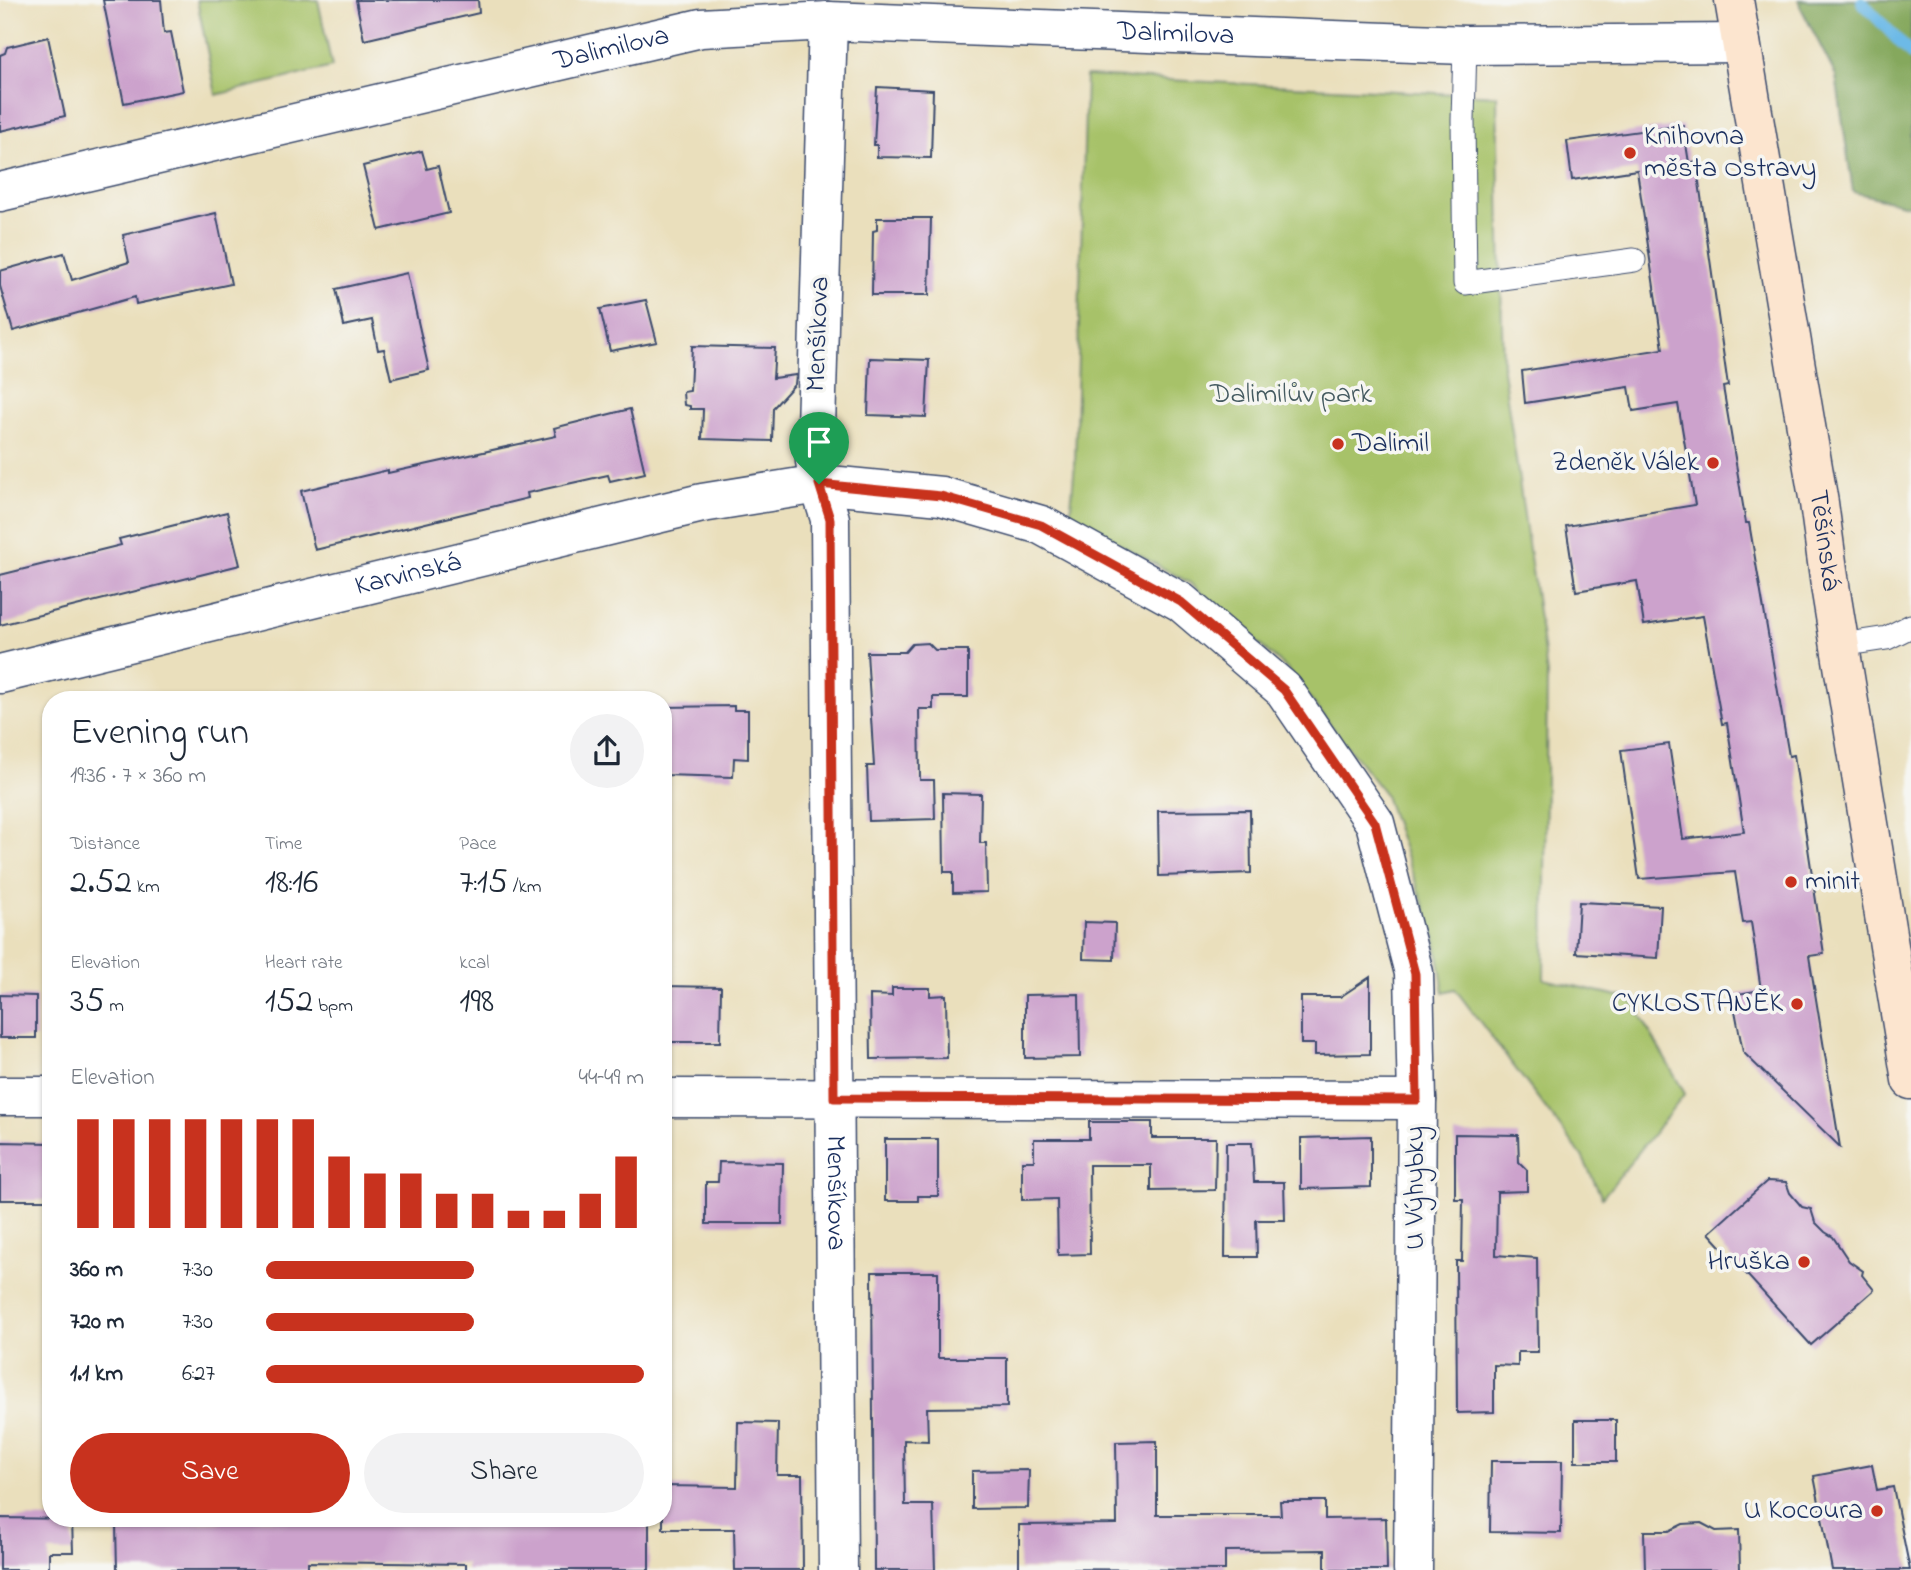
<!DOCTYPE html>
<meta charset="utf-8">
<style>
body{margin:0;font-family:"Indie Flower",sans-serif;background:#f2f2f3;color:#1f2937;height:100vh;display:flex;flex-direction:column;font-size:26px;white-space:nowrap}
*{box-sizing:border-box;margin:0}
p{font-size:23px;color:#747a83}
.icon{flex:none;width:38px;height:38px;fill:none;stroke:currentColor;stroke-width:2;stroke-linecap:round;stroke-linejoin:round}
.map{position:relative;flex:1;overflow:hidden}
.panel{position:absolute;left:42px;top:691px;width:630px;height:836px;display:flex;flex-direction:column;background:#fff;border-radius:28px;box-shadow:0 2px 5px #0004}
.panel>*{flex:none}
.pin{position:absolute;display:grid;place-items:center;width:60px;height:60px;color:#fff;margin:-72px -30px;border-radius:50% 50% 50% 0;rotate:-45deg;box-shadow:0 0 7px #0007}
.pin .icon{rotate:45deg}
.round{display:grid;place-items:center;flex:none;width:74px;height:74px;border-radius:37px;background:#f2f2f3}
.head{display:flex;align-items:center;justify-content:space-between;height:119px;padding:0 28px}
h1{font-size:38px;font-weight:600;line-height:52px}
.metrics{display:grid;grid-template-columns:repeat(3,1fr);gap:10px;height:119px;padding:7px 28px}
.metrics div{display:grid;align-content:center}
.metrics b{font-size:35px;font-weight:600}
.metrics small{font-size:19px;font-weight:400}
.metrics p{font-size:19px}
.chart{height:196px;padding:14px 28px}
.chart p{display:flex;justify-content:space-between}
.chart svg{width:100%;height:126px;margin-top:7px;stroke:#c8321e;stroke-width:6}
.button{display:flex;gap:14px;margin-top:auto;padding:14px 28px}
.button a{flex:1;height:80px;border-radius:42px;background:#c8321e;color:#fff;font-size:28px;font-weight:600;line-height:80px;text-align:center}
.button a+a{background:#f2f2f3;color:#1f2937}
ul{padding:0 28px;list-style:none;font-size:23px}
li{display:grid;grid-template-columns:112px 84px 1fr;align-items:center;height:52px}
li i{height:18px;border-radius:9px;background:#c8321e}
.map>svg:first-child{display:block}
.green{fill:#a7c269;stroke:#617864;stroke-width:2}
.forest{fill:#85a85d;stroke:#506c5e;stroke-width:2}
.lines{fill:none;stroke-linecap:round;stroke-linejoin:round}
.stream{stroke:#6dbae7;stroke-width:12}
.building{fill:#cca2cc}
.lane-casing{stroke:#3a496c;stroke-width:25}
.street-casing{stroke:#3a496c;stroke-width:41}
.secondary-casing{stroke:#3a496c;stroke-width:41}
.lane{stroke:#fff;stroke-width:23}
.street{stroke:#fff;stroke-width:38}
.secondary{stroke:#fce5cf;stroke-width:38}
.route-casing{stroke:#fff;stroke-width:14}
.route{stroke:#c8321e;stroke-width:9}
.poi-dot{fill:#c8321e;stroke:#f6f6f2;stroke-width:2.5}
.labels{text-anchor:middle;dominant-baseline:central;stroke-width:7;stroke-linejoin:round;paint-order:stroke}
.street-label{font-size:28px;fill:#1b2f5e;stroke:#f6f6f2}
.poi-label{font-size:28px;fill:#1b2f5e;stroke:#f6f6f2;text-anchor:end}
.park-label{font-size:28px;fill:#455b61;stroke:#f6f6f2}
</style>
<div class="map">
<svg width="1911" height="1570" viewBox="0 0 1911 1570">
<rect width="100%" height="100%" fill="#f6f6f2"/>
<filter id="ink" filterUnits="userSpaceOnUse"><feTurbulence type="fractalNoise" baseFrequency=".0143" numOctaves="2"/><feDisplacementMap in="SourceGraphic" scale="14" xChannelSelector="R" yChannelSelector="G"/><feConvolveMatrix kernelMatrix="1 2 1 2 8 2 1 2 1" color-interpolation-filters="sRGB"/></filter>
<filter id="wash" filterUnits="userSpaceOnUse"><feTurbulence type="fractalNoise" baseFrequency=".00686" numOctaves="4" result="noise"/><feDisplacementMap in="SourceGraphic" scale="28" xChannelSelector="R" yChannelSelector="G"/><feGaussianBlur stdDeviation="1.57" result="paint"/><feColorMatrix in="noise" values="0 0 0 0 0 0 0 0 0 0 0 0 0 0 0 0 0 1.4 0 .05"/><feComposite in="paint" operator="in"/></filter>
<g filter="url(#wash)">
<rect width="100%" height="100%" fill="#eadfbc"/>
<g class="green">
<polygon points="197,0 318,0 332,67 216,95"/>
<polygon points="1086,76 1497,96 1503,370 1547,674 1544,979 1631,999 1685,1094 1602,1198 1582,1156 1455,989 1444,992 1435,937 1384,793 1286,668 1190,583 1070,517 1075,463"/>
</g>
<polygon class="forest" points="1799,0 1911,0 1911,206 1853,192 1836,76 1800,6"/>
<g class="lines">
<polyline class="stream" points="1862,2 1911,54"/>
</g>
<g id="blocks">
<g class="building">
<polygon points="103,0 161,0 164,33 171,32 183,91 124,103"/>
<polygon points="356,0 478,0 479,13 364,40"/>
<polygon points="48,37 65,116 0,131 0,55 5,53 7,47"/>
<polygon points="877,87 933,90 931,158 877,157 877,145 874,145"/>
<polygon points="1683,125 1689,163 1696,161 1728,386 1723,387 1746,523 1749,523 1789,756 1794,755 1824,954 1809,956 1840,1147 1743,1052 1732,995 1761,990 1751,922 1743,923 1735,872 1639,879 1621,750 1669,744 1683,839 1744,832 1727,723 1722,724 1703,616 1644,625 1637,581 1576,591 1566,526 1695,505 1678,404 1633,411 1629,387 1525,403 1522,371 1663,349 1637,170 1572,180 1567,141"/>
<polygon points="422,151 427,169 438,166 449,213 379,230 363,166"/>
<polygon points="216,213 231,284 136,304 135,297 13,331 0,286 0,271 64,253 72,280 129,262 123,235"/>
<polygon points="877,218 931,218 929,295 872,295 873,231 877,230"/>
<polygon points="407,273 429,370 391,379 384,349 378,350 372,320 344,326 336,289"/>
<polygon points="646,300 657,342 610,351 600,309"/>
<polygon points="692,346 775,348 773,378 796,375 795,384 773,408 772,441 702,439 703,409 690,409 690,406 684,405 683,392 690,391"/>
<polygon points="870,358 929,360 926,417 868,415"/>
<polygon points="630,409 645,473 610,481 608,475 527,493 528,498 315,550 301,491 388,470 388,473 556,436 554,428"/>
<polygon points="227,512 240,565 0,625 0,575 121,545 119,539"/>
<polygon points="928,643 935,650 968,650 968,697 933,697 933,709 919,709 920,780 934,780 935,819 869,821 867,766 874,766 867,652 905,652 912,644"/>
<polygon points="734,706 734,710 748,710 748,759 734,758 733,777 663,775 663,707"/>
<polygon points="943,793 981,794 980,843 986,843 987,892 953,893 953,872 944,872"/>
<polygon points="1250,810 1251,873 1159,876 1158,811"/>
<polygon points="1579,902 1661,906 1658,958 1576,953"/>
<polygon points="1084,922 1115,923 1114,960 1083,959"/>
<polygon points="1370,977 1370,1054 1315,1055 1315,1044 1301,1044 1301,997 1340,997"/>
<polygon points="663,986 721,987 720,1042 663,1042"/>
<polygon points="892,988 930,988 930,996 946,995 947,1058 871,1059 870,995 892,996"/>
<polygon points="1079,994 1080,1057 1025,1058 1025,995"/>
<polygon points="0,995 36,996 36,1038 0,1038"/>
<polygon points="1089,1122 1152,1122 1152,1138 1216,1138 1215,1190 1151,1191 1151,1165 1089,1165 1090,1254 1058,1255 1057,1199 1022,1200 1022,1161 1034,1161 1034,1139 1089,1139"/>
<polygon points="1455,1134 1518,1135 1519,1162 1527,1170 1527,1191 1497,1192 1496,1255 1537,1258 1538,1352 1518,1352 1518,1366 1494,1365 1494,1412 1457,1413 1456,1261 1462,1261 1463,1199 1455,1199"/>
<polygon points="1371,1136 1371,1187 1301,1189 1301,1138"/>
<polygon points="885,1139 938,1139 938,1196 918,1196 918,1201 885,1201"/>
<polygon points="0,1142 51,1143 51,1200 0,1200"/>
<polygon points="1226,1143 1252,1143 1254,1182 1284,1182 1285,1220 1256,1220 1257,1257 1225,1257"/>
<polygon points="719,1162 783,1163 782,1224 706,1224 706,1182 718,1182"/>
<polygon points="1767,1181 1786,1182 1790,1193 1802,1207 1811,1209 1815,1222 1825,1232 1833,1237 1849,1261 1863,1271 1862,1275 1874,1290 1811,1345 1709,1233"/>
<polygon points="872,1272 938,1272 938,1358 1007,1358 1007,1407 927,1408 928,1441 904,1440 905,1505 933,1505 935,1570 874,1570"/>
<rect x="1575" y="1420" width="41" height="42"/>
<polygon points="738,1422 778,1423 777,1475 802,1475 803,1570 735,1570 734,1529 663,1529 663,1486 737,1487"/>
<polygon points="1157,1441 1157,1515 1281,1515 1280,1501 1325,1501 1325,1519 1386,1518 1387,1570 1325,1570 1325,1550 1225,1551 1225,1570 1019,1569 1019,1525 1117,1524 1116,1442"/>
<polygon points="1491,1461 1562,1461 1561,1533 1490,1532"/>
<polygon points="1872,1465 1877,1490 1893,1487 1910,1570 1832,1570 1814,1476"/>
<polygon points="1029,1470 1028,1508 972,1509 972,1471"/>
<polygon points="0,1518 72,1519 73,1552 49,1552 49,1570 0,1570"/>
<polygon points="223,1519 528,1519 528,1521 649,1519 649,1570 466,1570 466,1564 308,1562 308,1570 117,1570 116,1524 223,1522"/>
<polygon points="1701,1523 1716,1531 1739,1530 1740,1570 1645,1570 1644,1531 1669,1531 1683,1524"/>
</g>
</g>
</g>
<g filter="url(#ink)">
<use href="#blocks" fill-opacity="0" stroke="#3a496c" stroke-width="2"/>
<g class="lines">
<defs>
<g id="lane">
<polyline points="1465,45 1463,120 1465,283 1634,260"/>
<polyline points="1841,645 1887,638 1911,626"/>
</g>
<g id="street">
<path id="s1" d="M828,21l-13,440 4,23 11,35 8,1051"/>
<path id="s2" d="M0,192l701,-164 127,-7 637,24 276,-2"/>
<path id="s3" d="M0,674l702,-171 117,-19 122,12 100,29 140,77 103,88 91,133 39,150 3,127 -4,470"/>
<polyline points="0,1096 51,1096"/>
<polyline points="663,1098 1417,1100"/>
</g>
<g id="secondary">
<path id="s4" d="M1734,0l85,503 12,89 80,488"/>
</g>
</defs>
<use href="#lane" class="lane-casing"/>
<use href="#street" class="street-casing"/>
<use href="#secondary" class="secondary-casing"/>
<use href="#lane" class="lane"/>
<use href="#street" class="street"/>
<use href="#secondary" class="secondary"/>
</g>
</g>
<g class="lines" filter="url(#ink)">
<defs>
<polygon id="route" points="819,484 941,496 1041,525 1181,602 1284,690 1375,823 1415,974 1417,1100 834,1098 830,519"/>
</defs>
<use href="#route" class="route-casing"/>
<use href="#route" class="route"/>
</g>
<g class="poi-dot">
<circle cx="1630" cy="153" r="7"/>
<circle cx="1338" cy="444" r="7"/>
<circle cx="1713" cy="463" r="7"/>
<circle cx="1791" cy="882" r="7"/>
<circle cx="1797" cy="1004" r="7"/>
<circle cx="1804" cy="1262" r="7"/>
<circle cx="1877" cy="1511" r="7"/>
</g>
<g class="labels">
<g class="street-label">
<text stroke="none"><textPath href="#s2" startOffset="1195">Dalimilova</textPath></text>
<text stroke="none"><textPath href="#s2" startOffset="628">Dalimilova</textPath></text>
<text transform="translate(819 334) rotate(-88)">Menšíkova</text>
<text stroke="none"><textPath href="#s4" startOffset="548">Těšínská</textPath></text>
<text stroke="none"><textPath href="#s3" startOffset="420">Karvinská</textPath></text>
<text transform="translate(1416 1188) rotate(-90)">U Výhybky</text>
<text stroke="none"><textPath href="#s1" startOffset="1174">Menšíkova</textPath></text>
</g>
<g class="poi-label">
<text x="1644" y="137" text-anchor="start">Knihovna<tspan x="1644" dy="32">města Ostravy</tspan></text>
<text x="1352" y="444" text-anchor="start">Dalimil</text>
<text x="1699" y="463">Zdeněk Válek</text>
<text x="1805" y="882" text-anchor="start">minit</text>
<text x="1783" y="1004">CYKLOSTANĚK</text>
<text x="1790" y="1262">Hruška</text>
<text x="1863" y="1511">U Kocoura</text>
</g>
<g class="park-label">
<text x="1291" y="395">Dalimilův park</text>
</g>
</g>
</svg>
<div class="pin" style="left:819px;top:484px;background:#1e9e55"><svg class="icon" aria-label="arrive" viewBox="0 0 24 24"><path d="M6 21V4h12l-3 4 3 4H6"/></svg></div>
<section class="panel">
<div class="head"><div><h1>Evening run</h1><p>19:36 · 7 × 360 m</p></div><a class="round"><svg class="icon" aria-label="share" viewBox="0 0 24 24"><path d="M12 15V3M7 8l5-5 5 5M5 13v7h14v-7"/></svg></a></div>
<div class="metrics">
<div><p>Distance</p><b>2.52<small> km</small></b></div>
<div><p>Time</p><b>18:16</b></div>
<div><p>Pace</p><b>7:15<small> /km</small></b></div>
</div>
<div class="metrics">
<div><p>Elevation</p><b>35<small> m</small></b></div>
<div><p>Heart rate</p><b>152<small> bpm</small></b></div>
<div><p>kcal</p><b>198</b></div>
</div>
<div class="chart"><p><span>Elevation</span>44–49 m</p>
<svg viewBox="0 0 160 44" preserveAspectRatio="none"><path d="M5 44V6M15 44V6M25 44V6M35 44V6M45 44V6M55 44V6M65 44V6M75 44V19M85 44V25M95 44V25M105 44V32M115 44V32M125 44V38M135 44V38M145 44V32M155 44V19"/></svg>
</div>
<ul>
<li><b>360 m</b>7:30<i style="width:55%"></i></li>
<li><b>720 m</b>7:30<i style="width:55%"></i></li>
<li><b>1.1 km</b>6:27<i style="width:100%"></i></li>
</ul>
<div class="button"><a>Save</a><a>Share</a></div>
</section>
</div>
